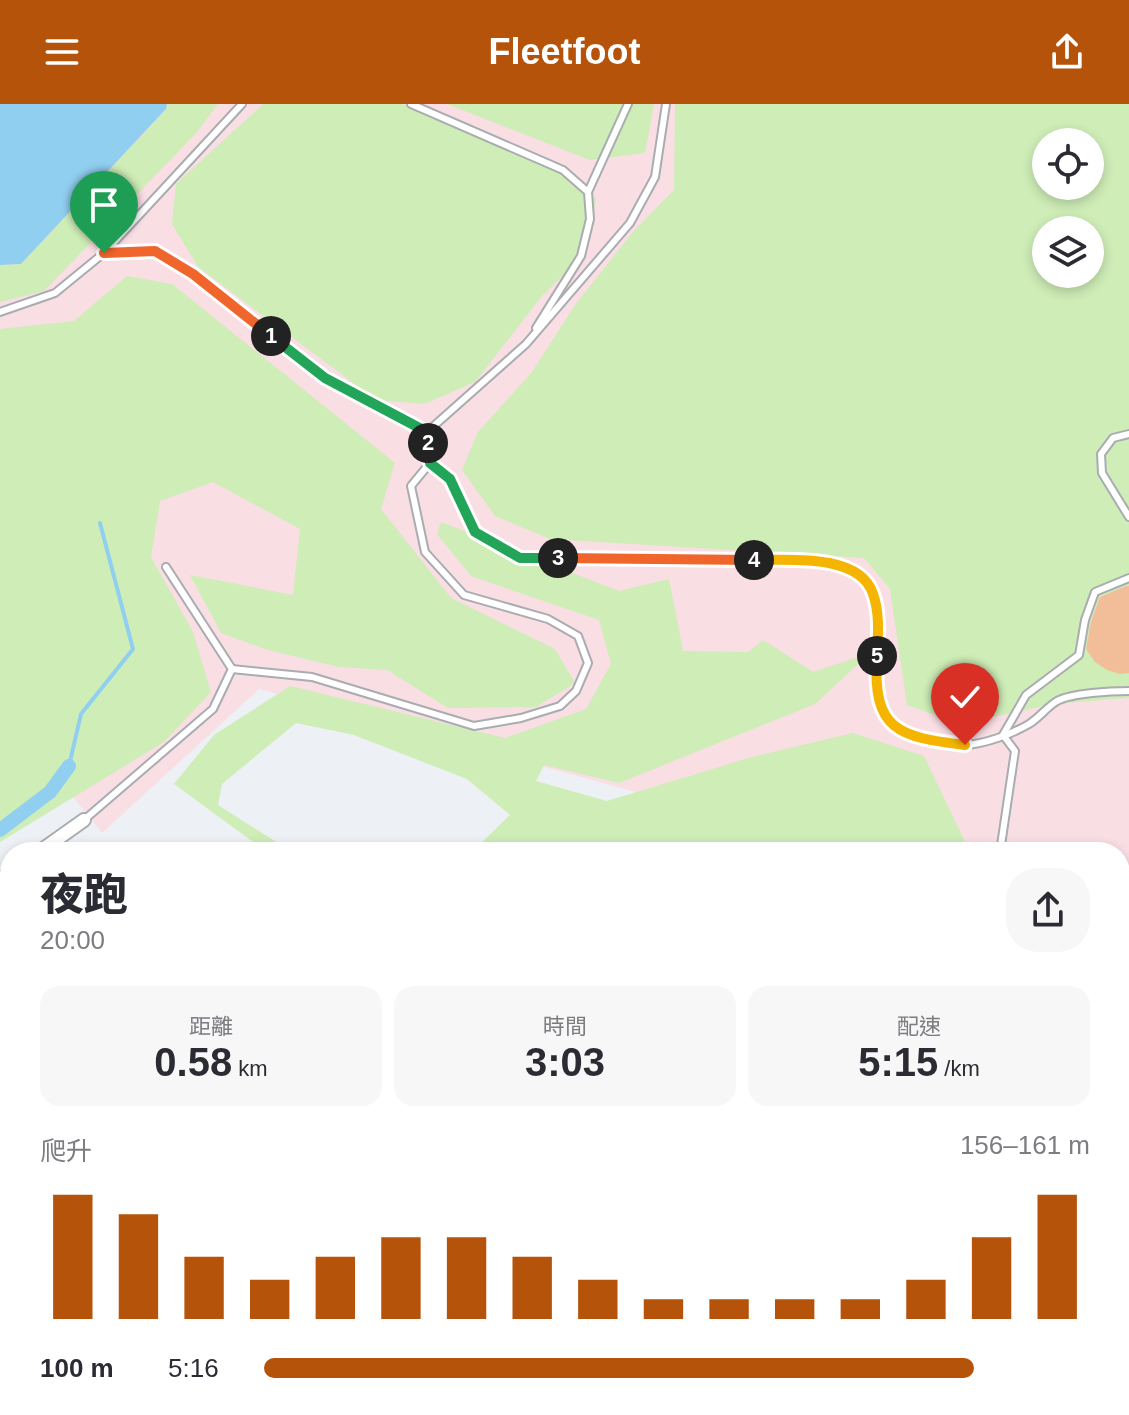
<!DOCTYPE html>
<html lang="zh-TW">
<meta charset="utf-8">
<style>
body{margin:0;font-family:Arial,"Noto Sans TC",sans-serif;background:#f7f7f7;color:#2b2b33;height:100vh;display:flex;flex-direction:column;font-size:30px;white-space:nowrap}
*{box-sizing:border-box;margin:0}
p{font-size:26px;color:#7c7c81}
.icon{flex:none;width:44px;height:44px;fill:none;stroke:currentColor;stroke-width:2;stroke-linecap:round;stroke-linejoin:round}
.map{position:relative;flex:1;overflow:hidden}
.panel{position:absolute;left:0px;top:738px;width:1130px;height:574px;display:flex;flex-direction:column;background:#fff;border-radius:32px 32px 0 0;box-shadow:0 4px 12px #0003}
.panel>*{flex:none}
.controls{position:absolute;left:1032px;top:24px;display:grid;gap:16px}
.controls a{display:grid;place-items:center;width:72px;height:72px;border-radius:50%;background:#fff;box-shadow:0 4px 12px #0003;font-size:40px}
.pin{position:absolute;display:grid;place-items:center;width:68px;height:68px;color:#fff;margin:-82px -34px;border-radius:50% 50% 50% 0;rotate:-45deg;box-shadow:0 0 8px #0007}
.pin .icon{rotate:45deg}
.km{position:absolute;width:40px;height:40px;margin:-20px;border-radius:50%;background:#222;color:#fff;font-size:22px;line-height:40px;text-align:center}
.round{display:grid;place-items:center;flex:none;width:84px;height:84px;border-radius:32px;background:#f7f7f7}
.overview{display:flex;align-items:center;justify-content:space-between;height:136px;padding:0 40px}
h1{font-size:44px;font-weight:800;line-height:60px}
.stats{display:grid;grid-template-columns:repeat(3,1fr);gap:12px;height:136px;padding:8px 40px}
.stats div{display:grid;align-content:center;border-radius:20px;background:#f7f7f7;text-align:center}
.stats b{font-size:40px;font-weight:800}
.stats small{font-size:22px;font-weight:400}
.stats p{font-size:22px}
.chart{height:224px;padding:16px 40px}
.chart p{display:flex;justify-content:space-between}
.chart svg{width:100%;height:144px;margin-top:8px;stroke:#b45309;stroke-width:6}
ul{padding:0 40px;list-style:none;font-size:26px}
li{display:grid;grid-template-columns:128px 96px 1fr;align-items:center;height:60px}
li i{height:20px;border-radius:10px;background:#b45309}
header{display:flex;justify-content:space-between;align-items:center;height:104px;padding:0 40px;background:#b45309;color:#fff;font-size:36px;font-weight:800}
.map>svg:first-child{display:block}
.industrial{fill:#f9dee4}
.green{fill:#ceedb7;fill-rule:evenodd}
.water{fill:#91cff0}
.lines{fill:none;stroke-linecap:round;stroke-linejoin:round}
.stream{stroke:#91cff0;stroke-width:4}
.canal{stroke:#91cff0;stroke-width:14}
.building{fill:#f2be99}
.lane-casing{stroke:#a9acb0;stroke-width:10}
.street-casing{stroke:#a9acb0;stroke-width:16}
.lane{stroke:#fff;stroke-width:6}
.street{stroke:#fff;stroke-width:12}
.split-1-casing{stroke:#fff;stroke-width:16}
.split-2-casing{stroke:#fff;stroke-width:16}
.split-3-casing{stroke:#fff;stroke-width:16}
.split-4-casing{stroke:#fff;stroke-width:16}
.split-5-casing{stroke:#fff;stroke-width:16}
.split-6-casing{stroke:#fff;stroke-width:16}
.split-1{stroke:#f0652b;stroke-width:10}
.split-2{stroke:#22a559;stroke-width:10}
.split-3{stroke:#22a559;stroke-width:10}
.split-4{stroke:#f0652b;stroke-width:10}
.split-5{stroke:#f5b400;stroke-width:10}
.split-6{stroke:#f5b400;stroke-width:10}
</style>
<header><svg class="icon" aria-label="menu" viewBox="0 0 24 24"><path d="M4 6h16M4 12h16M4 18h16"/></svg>Fleetfoot<svg class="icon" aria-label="share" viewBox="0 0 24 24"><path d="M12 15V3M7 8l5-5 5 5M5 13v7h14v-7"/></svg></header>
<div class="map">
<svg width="1129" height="1311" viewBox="0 0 1129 1311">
<rect width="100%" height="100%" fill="#edf0f4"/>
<polygon class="industrial" points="0,0 713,0 688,108 531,307 1090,170 1129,69 1129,1215 1120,1203 1120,748 794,748 779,727 259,585 102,729 0,601"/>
<g class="green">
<polygon points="167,0 218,0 197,28 44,187 0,198 0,161 21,160 166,6"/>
<polygon points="263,0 402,0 563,61 596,95 587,148 542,192 475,278 424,300 376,296 198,163 172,120 176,80"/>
<polygon points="447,0 654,0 645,49 590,56"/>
<path d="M675,0h454v594l-76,6 -93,20 -53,-19 -17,-116 -26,-31 -314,-19 -55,-23 -33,-46 16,-38 54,-60 43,-67 57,-72 42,-43zM1046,38h44v44h-44zM1046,126h44v44h-44z"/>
<polygon points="127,172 172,180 395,359 381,405 451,494 555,545 575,579 536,603 448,604 387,566 339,563 268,546 221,529 190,471 293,491 300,425 213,378 160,397 151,453 193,528 211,588 164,638 0,738 0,225 74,217"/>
<polygon points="441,418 619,487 669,475 683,547 748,548 763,536 813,568 870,549 815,600 619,679 544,661 536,677 607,697 752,653 853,629 924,652 967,742 966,748 472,748 510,711 467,675 354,631 296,619 222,680 218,701 292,748 267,748 174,680 214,631 290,582 505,634 586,605 611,560 599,516 471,472 437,430"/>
<polygon points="1120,885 1129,890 1129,956 1120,948"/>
<polygon points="1120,1101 1129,1113 1129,1311 825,1311 817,1302 1120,1302"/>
</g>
<polygon class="water" points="0,0 167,0 166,5 21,160 0,161"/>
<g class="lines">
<polyline class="stream" points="69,662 81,610 133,545 100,419"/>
<polyline class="canal" points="0,726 50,688 69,662"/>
</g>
<polygon class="building" points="1126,482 1129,482 1129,569 1120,570 1107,566 1095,558 1086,545 1091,518 1100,493"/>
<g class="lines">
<defs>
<g id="lane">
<polyline points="411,0 563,66 588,88 590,115 581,152 536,224"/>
<polyline points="588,88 628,0"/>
<polyline points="104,149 242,0"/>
<polyline points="0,208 55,189 104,149 155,147 193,170 325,274 427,328 430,359 411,382 425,448 464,491 548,515 578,532 588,559 576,587 560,602 521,614 474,622 312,573 232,565 213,605 84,716"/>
<polyline points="427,328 526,240 630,119 655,73 666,0"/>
<polyline points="1129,330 1113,334 1101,350 1102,369 1129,413"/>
<path d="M430,359l20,16 25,53 45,26 292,2c11,2 26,3 36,8 60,32 3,119 42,155 15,14 55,23 75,22 20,-1 47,-11 64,-21 10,-6 18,-17 28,-23 15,-8 54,-10 72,-10"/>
<polyline points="166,463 232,565"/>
<polyline points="1000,748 1015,647 1003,631 1026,591 1079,551 1085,516 1095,488 1129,474"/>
<polyline points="1120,984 1129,993"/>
<polyline points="1120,1078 1129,1088"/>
<polyline points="108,1303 143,1311"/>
</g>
<g id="street">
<polyline points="39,748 84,716"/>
<polyline points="0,776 10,768"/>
<polyline points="0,1225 10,1232"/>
<polyline points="490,1302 494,1311"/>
<polyline points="101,1311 108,1302"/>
</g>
</defs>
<use href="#lane" class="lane-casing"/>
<use href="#street" class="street-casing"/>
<use href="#lane" class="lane"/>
<use href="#street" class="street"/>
</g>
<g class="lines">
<defs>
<polyline id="split-1" points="104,149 155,147 193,170 271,232"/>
<polyline id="split-2" points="271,232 325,274 427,328 428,339"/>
<polyline id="split-3" points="428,339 430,359 450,375 475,428 520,454 558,454"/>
<polyline id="split-4" points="558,454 754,456"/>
<path id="split-5" d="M754,456c33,0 106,-7 119,34 7,19 5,42 4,62"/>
<path id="split-6" d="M877,552c-5,75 22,81 88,89"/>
</defs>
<use href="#split-1" class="split-1-casing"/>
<use href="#split-2" class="split-2-casing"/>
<use href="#split-3" class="split-3-casing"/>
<use href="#split-4" class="split-4-casing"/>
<use href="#split-5" class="split-5-casing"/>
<use href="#split-6" class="split-6-casing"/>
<use href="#split-1" class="split-1"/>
<use href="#split-2" class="split-2"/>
<use href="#split-3" class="split-3"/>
<use href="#split-4" class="split-4"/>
<use href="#split-5" class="split-5"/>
<use href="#split-6" class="split-6"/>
</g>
</svg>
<div class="controls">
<a><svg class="icon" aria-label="locate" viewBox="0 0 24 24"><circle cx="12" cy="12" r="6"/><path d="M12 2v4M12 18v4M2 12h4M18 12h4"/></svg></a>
<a><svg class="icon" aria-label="layers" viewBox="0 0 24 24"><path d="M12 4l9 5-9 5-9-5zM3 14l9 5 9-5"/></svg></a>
</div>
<div class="pin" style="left:104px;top:149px;background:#1e9e55"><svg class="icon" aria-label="arrive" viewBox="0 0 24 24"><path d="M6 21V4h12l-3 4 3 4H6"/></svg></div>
<div class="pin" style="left:965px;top:641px;background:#d93025"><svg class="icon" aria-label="check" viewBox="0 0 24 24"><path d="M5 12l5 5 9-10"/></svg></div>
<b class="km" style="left:271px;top:232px">1</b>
<b class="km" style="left:428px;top:339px">2</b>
<b class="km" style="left:558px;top:454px">3</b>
<b class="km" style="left:754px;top:456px">4</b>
<b class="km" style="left:877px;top:552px">5</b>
<section class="panel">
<div class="overview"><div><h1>夜跑</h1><p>20:00</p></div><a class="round"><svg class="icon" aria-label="share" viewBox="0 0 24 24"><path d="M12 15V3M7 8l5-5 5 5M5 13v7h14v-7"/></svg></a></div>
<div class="stats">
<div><p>距離</p><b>0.58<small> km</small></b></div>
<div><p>時間</p><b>3:03</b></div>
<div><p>配速</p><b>5:15<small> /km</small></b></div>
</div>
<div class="chart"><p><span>爬升</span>156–161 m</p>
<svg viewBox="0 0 160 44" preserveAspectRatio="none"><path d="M5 44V6M15 44V12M25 44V25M35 44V32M45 44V25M55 44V19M65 44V19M75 44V25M85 44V32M95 44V38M105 44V38M115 44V38M125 44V38M135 44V32M145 44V19M155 44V6"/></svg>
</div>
<ul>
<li><b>100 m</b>5:16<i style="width:86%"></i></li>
</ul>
</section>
</div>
